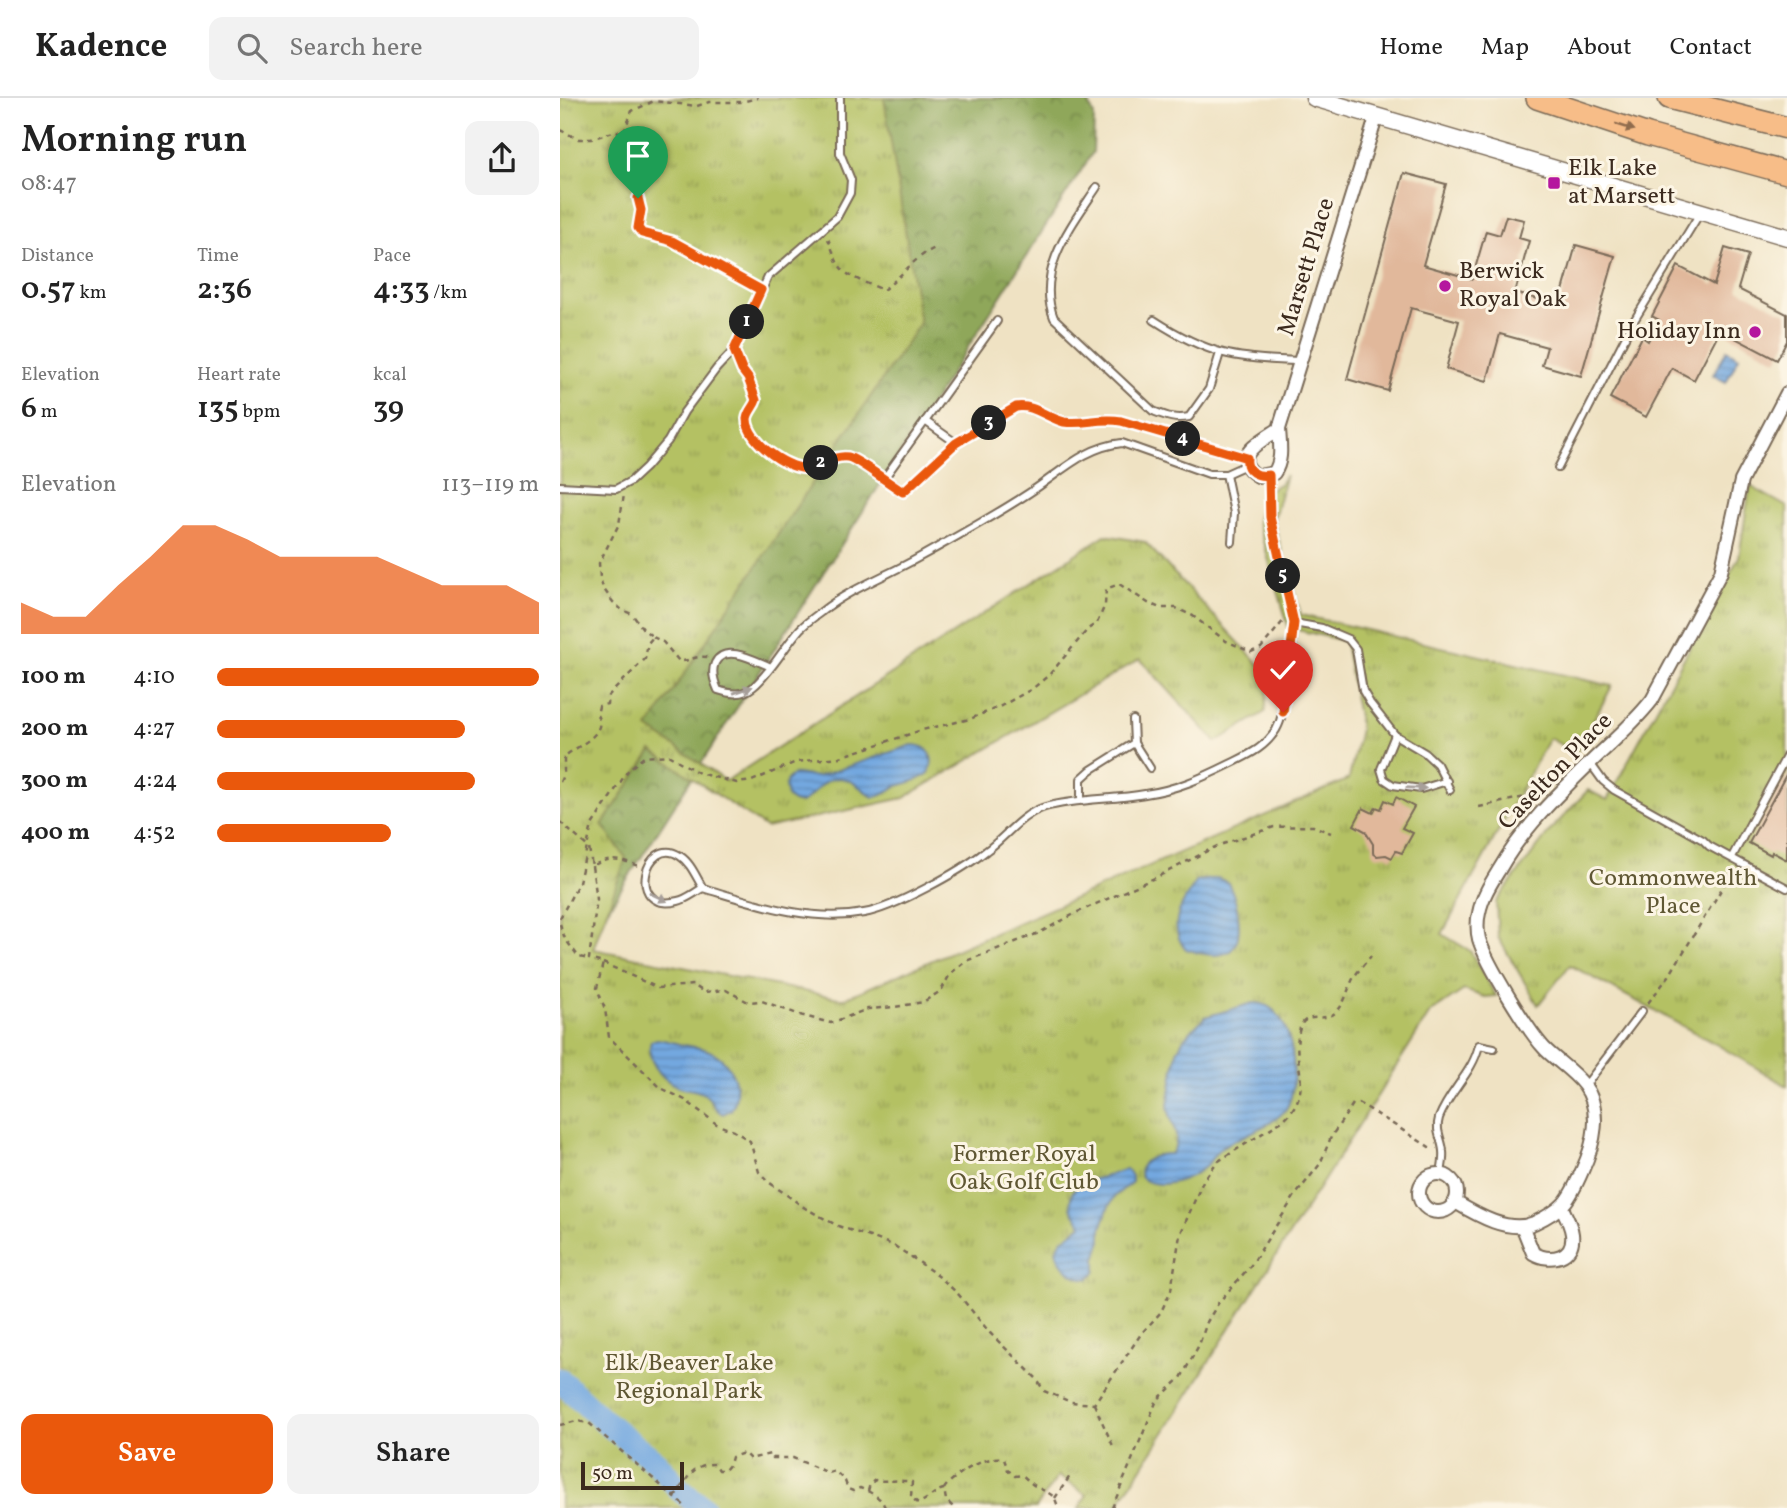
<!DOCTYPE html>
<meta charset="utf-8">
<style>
body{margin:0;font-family:Vollkorn,serif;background:#f2f2f2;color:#222;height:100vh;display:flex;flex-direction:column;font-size:26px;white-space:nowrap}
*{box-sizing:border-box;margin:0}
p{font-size:23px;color:#767676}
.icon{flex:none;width:38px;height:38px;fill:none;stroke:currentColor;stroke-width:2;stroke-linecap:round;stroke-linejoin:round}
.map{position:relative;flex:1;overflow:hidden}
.drawer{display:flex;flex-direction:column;background:#fff;width:560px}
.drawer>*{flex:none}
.scale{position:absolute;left:21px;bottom:18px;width:103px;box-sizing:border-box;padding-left:7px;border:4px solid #3b2a1e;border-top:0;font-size:19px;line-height:24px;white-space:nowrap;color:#3b2a1e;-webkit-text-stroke:5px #fcf5e5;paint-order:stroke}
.pin{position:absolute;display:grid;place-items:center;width:60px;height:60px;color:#fff;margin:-72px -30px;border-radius:50% 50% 50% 0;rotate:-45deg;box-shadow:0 0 7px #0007}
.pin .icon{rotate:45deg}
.km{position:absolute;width:35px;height:35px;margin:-18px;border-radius:50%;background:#222;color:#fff;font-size:19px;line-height:35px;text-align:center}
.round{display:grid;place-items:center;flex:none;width:74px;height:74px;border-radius:14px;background:#f2f2f2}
.summary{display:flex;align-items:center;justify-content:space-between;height:119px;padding:0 21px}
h1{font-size:38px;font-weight:600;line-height:52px}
.stats{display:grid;grid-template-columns:repeat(3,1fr);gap:10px;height:119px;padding:7px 21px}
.stats div{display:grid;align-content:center}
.stats b{font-size:30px;font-weight:600}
.stats small{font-size:19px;font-weight:400}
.stats p{font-size:19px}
.chart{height:196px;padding:14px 21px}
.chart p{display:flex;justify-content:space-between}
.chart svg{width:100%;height:126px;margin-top:7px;fill:#ea580c;opacity:.7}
.action{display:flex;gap:14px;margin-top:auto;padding:14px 21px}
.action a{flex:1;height:80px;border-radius:14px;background:#ea580c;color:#fff;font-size:28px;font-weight:600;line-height:80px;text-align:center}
.action a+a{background:#f2f2f2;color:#222}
ul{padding:0 21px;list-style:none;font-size:23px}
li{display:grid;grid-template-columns:112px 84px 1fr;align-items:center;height:52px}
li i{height:18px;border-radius:9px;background:#ea580c}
header{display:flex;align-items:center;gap:42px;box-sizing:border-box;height:98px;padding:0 35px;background:#fff;border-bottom:2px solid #e0e0e0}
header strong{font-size:33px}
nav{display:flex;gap:38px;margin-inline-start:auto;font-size:24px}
.search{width:490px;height:63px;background:#f2f2f2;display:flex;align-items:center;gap:18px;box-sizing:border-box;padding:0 24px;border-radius:14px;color:#767676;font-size:26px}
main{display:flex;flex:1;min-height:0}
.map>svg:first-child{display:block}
.forest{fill:url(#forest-crowns);stroke:#65683c;stroke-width:2}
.park{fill:url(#park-tufts);stroke:#787641;stroke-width:2}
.water{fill:url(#water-rules);stroke:#57697f;stroke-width:2}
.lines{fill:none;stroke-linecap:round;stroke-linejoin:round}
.stream{stroke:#73a8e0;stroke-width:4.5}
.river{stroke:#73a8e0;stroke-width:24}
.building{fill:#e1b89b}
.service-casing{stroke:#7a6a58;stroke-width:10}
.minor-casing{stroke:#7a6a58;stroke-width:16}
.tertiary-casing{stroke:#7a6a58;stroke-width:19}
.motorway-casing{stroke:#7a6a58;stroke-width:24}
.path{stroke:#7a6a58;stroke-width:2.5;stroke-dasharray:5 5;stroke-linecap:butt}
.service{stroke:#fff;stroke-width:6}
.minor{stroke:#fff;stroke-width:12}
.tertiary{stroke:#fff;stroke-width:16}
.motorway{stroke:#f7bd88;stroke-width:21}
.oneway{fill:#906c4e}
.oneway2{fill:#a79f9a}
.route-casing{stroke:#fff;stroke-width:14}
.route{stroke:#ea580c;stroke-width:9}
.poi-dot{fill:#b5179e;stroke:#fcf5e5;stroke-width:2.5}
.labels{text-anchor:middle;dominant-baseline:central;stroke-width:6;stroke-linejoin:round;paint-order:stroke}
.poi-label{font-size:24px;fill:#3b2a1e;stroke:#fcf5e5;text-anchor:start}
.street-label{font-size:24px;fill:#3b2a1e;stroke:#fcf5e5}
.park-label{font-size:24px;fill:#5f5733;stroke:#fcf5e5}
</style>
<header>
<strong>Kadence</strong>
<div class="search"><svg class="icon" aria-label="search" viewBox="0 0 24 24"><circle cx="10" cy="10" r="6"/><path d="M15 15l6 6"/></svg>Search here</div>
<nav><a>Home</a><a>Map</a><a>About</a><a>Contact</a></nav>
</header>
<main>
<section class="drawer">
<div class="summary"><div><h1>Morning run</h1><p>08:47</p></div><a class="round"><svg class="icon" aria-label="share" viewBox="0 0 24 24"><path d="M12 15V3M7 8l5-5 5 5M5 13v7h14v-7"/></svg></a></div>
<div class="stats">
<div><p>Distance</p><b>0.57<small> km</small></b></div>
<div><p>Time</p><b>2:36</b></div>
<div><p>Pace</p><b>4:33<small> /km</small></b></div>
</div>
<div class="stats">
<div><p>Elevation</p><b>6<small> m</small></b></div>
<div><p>Heart rate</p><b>135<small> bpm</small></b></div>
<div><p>kcal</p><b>39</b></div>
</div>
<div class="chart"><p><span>Elevation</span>113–119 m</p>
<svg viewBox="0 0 160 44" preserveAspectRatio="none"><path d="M0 44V33L10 38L20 38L30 27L40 17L50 6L60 6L70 11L80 17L90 17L100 17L110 17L120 22L130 27L140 27L150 27L160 33V44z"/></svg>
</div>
<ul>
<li><b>100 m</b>4:10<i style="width:100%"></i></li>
<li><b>200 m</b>4:27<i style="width:77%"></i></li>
<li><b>300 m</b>4:24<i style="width:80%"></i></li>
<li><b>400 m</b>4:52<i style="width:54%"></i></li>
</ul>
<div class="action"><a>Save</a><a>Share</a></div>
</section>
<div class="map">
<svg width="1227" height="1410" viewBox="0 0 1227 1410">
<defs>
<pattern id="forest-crowns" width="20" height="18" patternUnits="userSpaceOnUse" patternTransform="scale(1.75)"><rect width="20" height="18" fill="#8fa75a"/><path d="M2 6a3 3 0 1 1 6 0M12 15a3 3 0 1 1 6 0" fill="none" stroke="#76884a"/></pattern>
<pattern id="park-tufts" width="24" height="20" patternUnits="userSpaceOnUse" patternTransform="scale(1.75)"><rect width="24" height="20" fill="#b4c164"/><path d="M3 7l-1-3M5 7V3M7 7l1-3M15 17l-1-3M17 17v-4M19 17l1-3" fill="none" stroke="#949d52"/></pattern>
<pattern id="water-rules" width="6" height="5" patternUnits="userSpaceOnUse" patternTransform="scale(1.75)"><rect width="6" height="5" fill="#73a8e0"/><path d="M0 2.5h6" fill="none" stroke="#6089b5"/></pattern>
</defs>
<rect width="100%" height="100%" fill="#fcf5e5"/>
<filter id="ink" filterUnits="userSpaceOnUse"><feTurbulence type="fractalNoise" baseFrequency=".0143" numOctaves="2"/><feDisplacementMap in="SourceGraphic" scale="14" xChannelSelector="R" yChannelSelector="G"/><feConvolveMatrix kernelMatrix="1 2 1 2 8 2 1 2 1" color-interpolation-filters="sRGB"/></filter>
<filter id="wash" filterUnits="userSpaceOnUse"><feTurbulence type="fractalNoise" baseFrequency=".00686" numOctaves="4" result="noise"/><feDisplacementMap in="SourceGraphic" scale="28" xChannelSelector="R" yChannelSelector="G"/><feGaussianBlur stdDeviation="1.57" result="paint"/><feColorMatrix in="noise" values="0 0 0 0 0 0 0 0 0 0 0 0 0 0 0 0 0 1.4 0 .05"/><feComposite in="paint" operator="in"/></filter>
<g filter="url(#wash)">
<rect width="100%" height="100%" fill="#efe2c3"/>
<polygon class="forest" points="0,0 527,0 534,18 533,54 0,886"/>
<g class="park">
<polygon points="0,0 324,0 360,225 88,630 166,683 545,437 585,444 709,577 705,614 656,644 580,561 344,700 206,730 92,653 42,727 66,760 33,851 283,901 789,681 800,631 785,543 729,530 697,423 706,393 720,386 726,377 713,423 741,517 1052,588 1016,655 989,640 882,836 910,853 936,898 925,899 904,892 870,915 556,1410 519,1410 527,1397 498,1378 476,1410 0,1410"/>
<polygon points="1190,388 1227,409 1227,988 1156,946 1010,867 978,907 938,839 936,804 990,733 1028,692 1047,702 1179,459"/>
</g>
<g class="water">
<polygon points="1167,252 1179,259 1166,284 1153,277"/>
<path d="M352,647c17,0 24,12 17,28 -11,9 -21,9 -34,14 -9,4 -11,10 -22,10 -11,-7 -21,-19 -35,-19 -25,1 -31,40 -51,19l-2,-11 2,-6 4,-4 6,-2 20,3z"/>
<path d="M658,780l10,5c9,15 18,56 2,68 -11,8 -33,2 -44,-2 -21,-23 -3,-48 11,-68z"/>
<path d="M693,905c41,-3 49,81 33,106 -11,16 -46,27 -64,38 -8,5 -10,14 -17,20 -16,13 -46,24 -64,11 -5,-18 16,-25 30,-24 13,-16 -2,-32 -3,-49l9,-54 7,-13 21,-21z"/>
<path d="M97,941c9,1 14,3 22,5 9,3 19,2 28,6 24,9 37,38 24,60l-8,4c-10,-4 -10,-15 -19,-20 -8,-5 -18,-4 -27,-8 -16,-7 -32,-27 -26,-45z"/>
<path d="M566,1071l6,7v6l-17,14 -7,12 -7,21v14l-5,16v12l-8,8c-15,0 -29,-14 -32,-29l7,-11 19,-14c-4,-7 -10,-12 -11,-19 -4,-25 23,-26 39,-31 6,-2 10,-4 16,-6z"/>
</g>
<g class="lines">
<polyline class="stream" points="0,1282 0,1283"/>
<polyline class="river" points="0,1282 46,1325 96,1364 120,1392 143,1410"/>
</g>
<g id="blocks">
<g class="building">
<polygon points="844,75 886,86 863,167 912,181 926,133 940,137 946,118 964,122 959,140 969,143 955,195 999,207 1016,147 1055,158 1021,278 982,267 987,249 940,236 927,283 886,271 899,223 851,210 828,293 787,281"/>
<polygon points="1165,150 1188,157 1178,191 1227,216 1227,243 1217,262 1160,232 1134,282 1112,270 1086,319 1050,300 1082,239 1088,243 1099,222 1092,218 1118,168 1154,187"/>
<polygon points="1227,675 1227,762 1212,754 1211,757 1189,745"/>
<polygon points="836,699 854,709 842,730 853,735 842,755 836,753 832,760 826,757 817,758 813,755 813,746 805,733 794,727 803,710 813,715 816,709 821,711 825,702 833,706"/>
</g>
</g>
</g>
<g filter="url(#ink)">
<use href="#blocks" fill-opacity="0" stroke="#7a6a58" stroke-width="2"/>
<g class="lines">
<defs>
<g id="service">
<path d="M537,89c-25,38 -62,83 -43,131l99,93c13,5 22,9 36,6l20,-28 11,-36"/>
<path d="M594,222c54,35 82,39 145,41"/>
<polyline points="365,323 396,345"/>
<path d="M290,359l53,35 53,-49 60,-36c18,-3 31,11 49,15 19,3 35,-5 56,-1l126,37"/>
<polyline points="998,370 1072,226 1140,115"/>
<polyline points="666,376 674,415 672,444"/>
<polyline points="323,382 437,223"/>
<polyline points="0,388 56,391 71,383 86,369 108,343 124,314 157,270 174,252 208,179 277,119 290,95 291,82 280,55 280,0"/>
<polyline points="734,525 762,530 788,541 796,551 803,593 810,605 835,637 865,655 877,666 890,692"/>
<path d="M211,569c-15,-6 -46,-24 -56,-4 -4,9 -1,18 3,27 12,4 24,6 35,-3 19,-16 31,-40 47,-58 6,-6 14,-12 21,-17 29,-23 65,-36 97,-54 38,-21 76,-42 111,-65 31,-20 55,-46 93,-50l87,31h17l20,-9"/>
<polyline points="835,637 821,671 824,681 833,687 861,691 887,683"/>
<polyline points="574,645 590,670"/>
<polyline points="1030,665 1043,683 1054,692 1143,742 1149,748 1227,790"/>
<polyline points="521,701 521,681 531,672 574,645 573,622"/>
<polyline points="1172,759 1227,657"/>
<path d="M143,790c-8,4 -16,11 -25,13 -53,13 -33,-68 2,-45 11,7 16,21 23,32 51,15 106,35 161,25 30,-5 97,-42 122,-62 20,-14 35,-37 59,-44 33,-9 67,-7 100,-13 30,-4 57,-16 85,-30 18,-9 35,-16 46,-34 8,-14 8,-30 10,-46 3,-18 10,-46 8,-63 -3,-23 -12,-45 -17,-67 -5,-27 -7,-52 -8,-79"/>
<polyline points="1025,988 1082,913"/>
<path d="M881,1076c1,-8 3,-15 2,-23 -1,-12 -8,-20 -4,-33 10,-27 34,-45 40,-73l15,3"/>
</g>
<g id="minor">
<path d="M719,331c-16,11 -52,28 -21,47l16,-3c9,-13 6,-28 5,-44l97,-311"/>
<circle cx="878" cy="1095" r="19"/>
<path d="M895,1104c22,13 54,32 79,21 30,-14 35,-22 48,-52 12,-26 21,-61 2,-86 -11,-14 -27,-24 -39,-36 -17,-18 -59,-86 -66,-110 -2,-7 -2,-19 0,-26 3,-16 12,-30 20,-43 24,-42 59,-76 93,-109 21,-20 42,-38 60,-61l69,-128 20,-91 46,-88"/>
<path d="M963,1130l10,25c17,10 42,5 39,-19 -1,-9 -6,-18 -10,-26"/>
</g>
<polyline id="tertiary" points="754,0 1227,139"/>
<g id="motorway">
<polyline points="977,0 1088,37 1227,75"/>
<polyline points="1109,0 1227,30"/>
</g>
</defs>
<use href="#service" class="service-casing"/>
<use href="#minor" class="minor-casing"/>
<use href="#tertiary" class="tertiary-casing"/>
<use href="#motorway" class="motorway-casing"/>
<g class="path">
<path d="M0,32l18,9h13l25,-8 17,5c10,15 4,36 4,54 0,15 4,23 1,38l4,5 30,8 83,45"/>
<polyline points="64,34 72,13 94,3 137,8 149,4 181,4 198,0"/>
<path d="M268,141c4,8 6,19 11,26 9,14 30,18 44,25 20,-14 32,-35 55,-43"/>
<path d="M178,262l10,18 8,22c-2,8 -9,11 -8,20 0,23 41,51 62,48 11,-2 21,-10 32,-11"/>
<path d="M93,539l10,5 16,19c10,1 16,-6 29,-4"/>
<path d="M0,684l4,-9v-16c10,-10 45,-22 33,-42l2,-9 8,-2 1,-8 37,-37 3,-16 5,-6 -10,-8 -11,-15 -10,-4 -9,-8 -10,-14 -3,-10 -1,-15 20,-39 5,-29"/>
<polyline points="919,709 979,696"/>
<path d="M0,724l29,26 3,18c21,-11 27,-7 49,1"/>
<path d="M32,768l5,33 -8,60 14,4 -6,25 8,21 4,28 52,51 24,12 33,25 16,6 16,10 9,31 11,11 35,25 33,18 55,19 23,15 25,18 18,17 31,38 46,45 8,13 27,11 23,2 47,-70 20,-22 10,-22 9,-55 23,-54 14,-19 65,-41c36,-32 7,-58 18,-93 5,-16 21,-7 32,-13 13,-7 15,-26 22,-38 5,-7 11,-14 17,-21"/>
<polyline points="0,820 19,784 32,727 69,671 84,659 108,657 139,675 177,685 192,683 236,664 280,659 362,632 410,621 441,608 472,591 489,577 528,531 537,525 545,507 546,491 559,486 588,505 600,510 616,510 633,518 666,543 691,554 701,550 724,522"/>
<polyline points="0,826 5,841 19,859 29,861"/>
<polyline points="43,865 98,890 133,887 144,894 166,892 188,904 202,903 240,917 271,925 308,911 335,909 363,904 381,893 390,876 406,863 479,835 518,814 599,778 657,748 714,729 753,728 771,735"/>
<polyline points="1088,905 1109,878 1173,772"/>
<polyline points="534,1306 554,1350"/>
<polyline points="0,1327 17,1323 29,1325 127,1410"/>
<path d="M384,1391c6,-12 47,-37 60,-30l4,11 7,6 7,-1c5,4 9,9 15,12 12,7 18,6 21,21"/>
<path d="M308,1393l2,-7 5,-4c12,2 25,-1 37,2l-1,15 7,6c10,-3 16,-12 26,-14l2,11 8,8"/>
<path d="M114,1399c13,-16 17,-34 41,-33l4,6h6l5,-6 2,-7 12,-4 6,6 20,-5 3,4h20l36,15 6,-2 10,10 3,8 5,2 7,-3c10,4 22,9 25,20"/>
<polyline points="495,1400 510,1378"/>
<polyline points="552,1410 597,1302 621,1280 639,1247 647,1224 659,1204 692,1166 734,1099 760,1066 771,1039 793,1006 798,1005 809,1011 874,1052"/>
</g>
<use href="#service" class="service"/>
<use href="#minor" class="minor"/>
<use href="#tertiary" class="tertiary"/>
<use href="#motorway" class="motorway"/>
</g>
<defs><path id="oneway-solid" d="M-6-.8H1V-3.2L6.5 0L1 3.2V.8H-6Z" transform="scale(1.75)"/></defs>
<use class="oneway" href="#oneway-solid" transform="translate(1065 29) rotate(18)"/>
<g class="oneway2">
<use href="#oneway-solid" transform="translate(183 592) rotate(-19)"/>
<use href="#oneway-solid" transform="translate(856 690) rotate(2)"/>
<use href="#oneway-solid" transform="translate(98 799) rotate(26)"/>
</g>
</g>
<g class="lines" filter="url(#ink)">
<defs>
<path id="route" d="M78,100l3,12 -3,18 4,5 30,8 89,49 -27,60 8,20 6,8 8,22c-2,7 -8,11 -9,19 0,23 44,54 65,49 13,-4 23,-13 36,-11 10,2 43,28 55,35l53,-49 60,-36c18,-3 31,11 48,15 20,3 36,-5 57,-1l126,37c-2,14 11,19 22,17l1,42 24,106 -11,89"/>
</defs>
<use href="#route" class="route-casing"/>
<use href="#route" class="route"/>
</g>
<g class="poi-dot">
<rect x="987" y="78" width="14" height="14" rx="3.5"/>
<circle cx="885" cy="188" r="7"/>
<circle cx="1195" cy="234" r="7"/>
</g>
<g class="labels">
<g class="poi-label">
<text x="1008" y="71">Elk Lake<tspan x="1008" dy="28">at Marsett</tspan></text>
<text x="899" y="174">Berwick<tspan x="899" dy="28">Royal Oak</tspan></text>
<text x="1181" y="234" text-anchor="end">Holiday Inn</text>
</g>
<g class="street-label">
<text transform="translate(747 169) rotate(-73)">Marsett Place</text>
<text transform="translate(996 674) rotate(-46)">Caselton Place</text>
</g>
<g class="park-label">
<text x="1113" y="781">Commonwealth<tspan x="1113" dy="28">Place</tspan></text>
<text x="464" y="1057">Former Royal<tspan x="464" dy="28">Oak Golf Club</tspan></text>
<text x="129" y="1266">Elk/Beaver Lake<tspan x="129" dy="28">Regional Park</tspan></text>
</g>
</g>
</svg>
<div class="scale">50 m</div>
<div class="pin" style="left:78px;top:100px;background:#1e9e55"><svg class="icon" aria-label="arrive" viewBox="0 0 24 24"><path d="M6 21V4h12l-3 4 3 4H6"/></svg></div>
<div class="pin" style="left:723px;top:614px;background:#d93025"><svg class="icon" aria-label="check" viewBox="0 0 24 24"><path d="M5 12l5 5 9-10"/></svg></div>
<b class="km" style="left:187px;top:224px">1</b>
<b class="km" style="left:261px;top:365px">2</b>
<b class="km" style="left:429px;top:325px">3</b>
<b class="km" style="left:623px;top:341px">4</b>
<b class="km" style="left:723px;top:478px">5</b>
</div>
</main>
